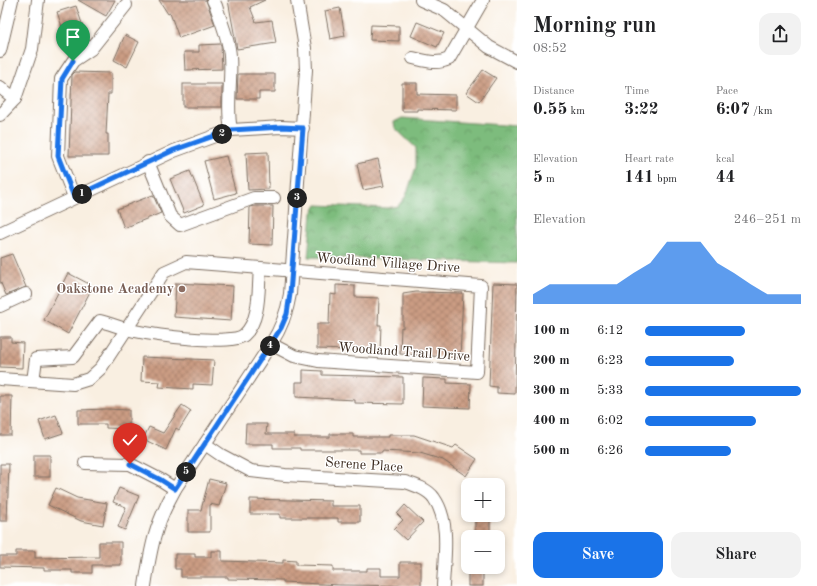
<!DOCTYPE html>
<meta charset="utf-8">
<style>
body{margin:0;font-family:"Old Standard TT",serif;background:#f2f2f2;color:#202124;height:100vh;display:flex;flex-direction:column;font-size:15px;white-space:nowrap}
*{box-sizing:border-box;margin:0}
p{font-size:13px;color:#757577}
.icon{flex:none;width:22px;height:22px;fill:none;stroke:currentColor;stroke-width:2;stroke-linecap:round;stroke-linejoin:round}
.map{position:relative;flex:1;overflow:hidden}
.side{display:flex;flex-direction:column;background:#fff;width:300px}
.side>*{flex:none}
.controls{position:absolute;left:461px;top:478px;display:grid;gap:8px}
.controls a{display:grid;place-items:center;width:44px;height:44px;border-radius:8px;background:#fff;box-shadow:0 2px 6px #0003;font-size:20px}
.pin{position:absolute;display:grid;place-items:center;width:34px;height:34px;color:#fff;margin:-41px -17px;border-radius:50% 50% 50% 0;rotate:-45deg;box-shadow:0 0 4px #0007}
.pin .icon{rotate:45deg}
.km{position:absolute;width:20px;height:20px;margin:-10px;border-radius:50%;background:#222;color:#fff;font-size:11px;line-height:20px;text-align:center}
.round{display:grid;place-items:center;flex:none;width:42px;height:42px;border-radius:12px;background:#f2f2f2}
.summary{display:flex;align-items:center;justify-content:space-between;height:68px;padding:0 16px}
h1{font-size:22px;font-weight:700;line-height:30px}
.metrics{display:grid;grid-template-columns:repeat(3,1fr);gap:6px;height:68px;padding:4px 16px}
.metrics div{display:grid;align-content:center}
.metrics b{font-size:17px;font-weight:700}
.metrics small{font-size:11px;font-weight:400}
.metrics p{font-size:11px}
.chart{height:112px;padding:8px 16px}
.chart p{display:flex;justify-content:space-between}
.chart svg{width:100%;height:72px;margin-top:4px;fill:#1a73e8;opacity:.7}
.button{display:flex;gap:8px;margin-top:auto;padding:8px 16px}
.button a{flex:1;height:46px;border-radius:12px;background:#1a73e8;color:#fff;font-size:16px;font-weight:700;line-height:46px;text-align:center}
.button a+a{background:#f2f2f2;color:#202124}
ul{padding:0 16px;list-style:none;font-size:13px}
li{display:grid;grid-template-columns:64px 48px 1fr;align-items:center;height:30px}
li i{height:10px;border-radius:5px;background:#1a73e8}
main{display:flex;flex:1;min-height:0}
.map>svg:first-child{display:block}
.forest{fill:url(#forest-crowns);stroke:#5c734e}
.building{fill:url(#building-cross-hatch)}
.lines{fill:none;stroke-linecap:round;stroke-linejoin:round}
.minor-casing{stroke:#7e6f62;stroke-width:14}
.minor{stroke:#fff;stroke-width:12}
.route-casing{stroke:#fff;stroke-width:8}
.route{stroke:#1a73e8;stroke-width:5}
.education-dot{fill:#8d6e63;stroke:#fff;stroke-width:1.5}
.labels{text-anchor:middle;dominant-baseline:central;stroke-width:3;stroke-linejoin:round;paint-order:stroke}
.street-label{font-size:14px;fill:#3b2a1e;stroke:#fff}
.education-label{font-size:14px;font-weight:bold;fill:#785e54;stroke:#fff;text-anchor:end}
</style>
<main>
<div class="map">
<svg width="517" height="586" viewBox="0 0 517 586">
<defs>
<pattern id="forest-crowns" width="20" height="18" patternUnits="userSpaceOnUse"><rect width="20" height="18" fill="#7dbc7d"/><path d="M2 6a3 3 0 1 1 6 0M12 15a3 3 0 1 1 6 0" fill="none" stroke="#689966"/></pattern>
<pattern id="building-cross-hatch" width="8" height="8" patternUnits="userSpaceOnUse"><rect width="8" height="8" fill="#cb9c83"/><path d="M0 0l8 8M0 8l8-8" fill="none" stroke="#a67f6b"/></pattern>
</defs>
<rect width="100%" height="100%" fill="#fff"/>
<filter id="ink" filterUnits="userSpaceOnUse"><feTurbulence type="fractalNoise" baseFrequency=".025" numOctaves="2"/><feDisplacementMap in="SourceGraphic" scale="8" xChannelSelector="R" yChannelSelector="G"/><feConvolveMatrix kernelMatrix="1 2 1 2 8 2 1 2 1" color-interpolation-filters="sRGB"/></filter>
<filter id="wash" filterUnits="userSpaceOnUse"><feTurbulence type="fractalNoise" baseFrequency=".012" numOctaves="4" result="noise"/><feDisplacementMap in="SourceGraphic" scale="16" xChannelSelector="R" yChannelSelector="G"/><feGaussianBlur stdDeviation="0.9" result="paint"/><feColorMatrix in="noise" values="0 0 0 0 0 0 0 0 0 0 0 0 0 0 0 0 0 1.4 0 .05"/><feComposite in="paint" operator="in"/></filter>
<g filter="url(#wash)">
<rect width="100%" height="100%" fill="#f9efe1"/>
<polygon class="forest" points="402,118 517,126 517,263 308,257 312,213 317,205 387,208 398,206 406,196 416,167 416,148 395,128 394,122"/>
<g id="blocks">
<g class="building">
<polygon points="78,0 115,0 106,16"/>
<polygon points="159,0 206,0 215,25 179,38 170,13 168,14"/>
<polygon points="228,0 265,0 250,7 256,22 272,20 276,43 237,49"/>
<polygon points="76,6 88,41 69,47 57,12"/>
<polygon points="340,8 345,36 330,39 325,11"/>
<polygon points="417,22 444,33 437,47 411,36"/>
<polygon points="371,25 399,26 399,41 370,40"/>
<polygon points="125,35 139,42 127,67 114,60"/>
<polygon points="221,44 222,69 185,70 184,52 199,52 199,45"/>
<polygon points="483,70 496,78 479,102 466,93"/>
<polygon points="75,72 111,73 111,94 108,94 106,134 108,134 108,156 69,156 72,75"/>
<polygon points="238,74 275,74 275,92 259,92 259,99 237,99"/>
<polygon points="402,83 417,83 417,94 456,95 456,110 417,109 417,111 402,111"/>
<rect x="183" y="84" width="39" height="23"/>
<polygon points="268,152 269,189 248,190 246,153"/>
<polygon points="226,156 236,193 214,199 204,161"/>
<polygon points="378,159 384,186 363,190 357,164"/>
<polygon points="190,171 204,205 184,213 170,179"/>
<polygon points="153,195 161,213 124,228 117,209"/>
<polygon points="255,206 273,206 272,245 249,244 250,207"/>
<polygon points="12,254 26,287 6,295 0,281 0,258"/>
<polygon points="68,273 93,286 68,334 44,320"/>
<polygon points="176,283 233,286 231,321 174,317"/>
<polygon points="493,283 517,284 515,394 497,393 497,387 489,386"/>
<polygon points="336,285 355,286 355,297 379,298 378,325 381,325 380,351 317,349 317,324 329,324 330,294 336,295"/>
<polygon points="416,292 463,293 460,358 400,354 401,327 403,328 403,294"/>
<polygon points="0,337 11,337 11,342 23,343 22,368 0,367"/>
<polygon points="142,357 214,360 212,385 193,384 193,389 159,387 160,382 141,381"/>
<polygon points="303,370 322,371 322,375 403,377 403,404 355,403 355,400 296,397 296,382 303,382"/>
<polygon points="423,378 447,379 447,383 471,384 470,408 422,406"/>
<polygon points="0,396 12,396 11,435 0,435"/>
<polygon points="182,405 191,411 179,430 176,428 166,450 143,439 149,427 163,433"/>
<polygon points="107,409 129,410 129,429 106,428 106,424 78,424 78,410"/>
<polygon points="56,415 63,433 45,439 39,421"/>
<polygon points="246,424 267,424 266,434 294,434 294,437 330,437 330,434 353,434 353,437 388,437 388,435 414,435 453,448 456,445 477,459 466,476 443,460 420,453 382,451 382,453 359,453 359,450 300,450 300,448 273,448 273,444 245,444"/>
<rect x="34" y="455" width="16" height="22"/>
<polygon points="0,464 9,464 7,521 0,521"/>
<polygon points="209,479 226,483 219,506 210,504 210,532 188,532 188,510 201,510"/>
<polygon points="56,488 77,498 107,503 103,525 81,521 48,505"/>
<polygon points="119,488 139,496 125,530 118,527 126,507 113,502"/>
<polygon points="250,499 331,501 331,506 360,506 360,522 338,522 338,518 280,518 280,514 250,514"/>
<polygon points="405,505 423,522 406,540 394,529 403,520 397,514"/>
<rect x="475" y="515" width="15" height="22"/>
<polygon points="99,542 121,542 121,565 92,565 92,573 72,573 72,570 44,570 44,568 0,567 0,556 16,556 16,551 35,551 35,558 99,557"/>
<polygon points="211,551 222,551 222,561 283,563 283,560 296,561 296,565 333,566 333,571 367,571 367,568 381,568 381,576 400,576 400,562 421,562 421,586 339,585 283,582 283,580 228,579 228,577 181,577 181,569 175,569 175,554 195,554 195,557 211,557"/>
<rect x="468" y="572" width="15" height="14"/>
</g>
</g>
</g>
<g filter="url(#ink)">
<use href="#blocks" fill-opacity="0" stroke="#7e6f62" stroke-width="1"/>
<g class="lines">
<defs>
<g id="minor">
<path d="M213,0l3,6c5,16 13,33 14,50 2,25 -4,50 1,74"/>
<polyline points="421,0 444,10 489,47 517,62"/>
<polyline points="0,51 12,0"/>
<path d="M413,58c13,3 23,7 36,1l34,-59"/>
<polyline points="0,87 15,99"/>
<polyline points="0,115 15,99 32,49 38,0"/>
<polyline points="148,162 170,216 180,225 254,198 274,198"/>
<polyline points="74,197 58,156 61,79 73,61 91,49 126,5"/>
<polyline points="0,233 174,151 231,130 281,127 303,128"/>
<polyline points="0,306 26,294"/>
<polyline points="0,379 73,384 89,379 101,368 164,272 186,262 481,286 477,372 318,361 294,356 271,344"/>
<path d="M33,381l3,-22 37,-2 27,-36c12,3 23,8 35,10 18,4 97,15 109,4 17,-15 14,-47 16,-67"/>
<path d="M205,444l16,11 30,16 34,4 120,7c10,3 23,7 29,16 17,24 10,61 9,88"/>
<polyline points="85,463 130,464 161,480 175,489"/>
<path d="M145,586c6,-40 10,-61 30,-97l96,-145c11,-17 16,-31 19,-50l16,-224 -1,-22 -8,-48"/>
</g>
</defs>
<use href="#minor" class="minor-casing"/>
<use href="#minor" class="minor"/>
</g>
</g>
<g class="lines" filter="url(#ink)">
<defs>
<polyline id="route" points="73,61 62,79 58,156 74,197 174,150 231,130 281,127 303,128 290,294 287,314 281,328 175,489 161,480 130,464"/>
</defs>
<use href="#route" class="route-casing"/>
<use href="#route" class="route"/>
</g>
<circle class="education-dot" cx="182" cy="289" r="4"/>
<g class="labels">
<g class="street-label">
<text transform="translate(388 263) rotate(4)">Woodland Village Drive</text>
<text transform="translate(404 352) rotate(4)">Woodland Trail Drive</text>
<text transform="translate(364 465) rotate(4)">Serene Place</text>
</g>
<g class="education-label">
<text x="174" y="289">Oakstone Academy</text>
</g>
</g>
</svg>
<div class="controls">
<a>+</a>
<a>−</a>
</div>
<div class="pin" style="left:73px;top:61px;background:#1e9e55"><svg class="icon" aria-label="arrive" viewBox="0 0 24 24"><path d="M6 21V4h12l-3 4 3 4H6"/></svg></div>
<div class="pin" style="left:130px;top:464px;background:#d93025"><svg class="icon" aria-label="check" viewBox="0 0 24 24"><path d="M5 12l5 5 9-10"/></svg></div>
<b class="km" style="left:82px;top:194px">1</b>
<b class="km" style="left:222px;top:134px">2</b>
<b class="km" style="left:297px;top:198px">3</b>
<b class="km" style="left:270px;top:346px">4</b>
<b class="km" style="left:186px;top:472px">5</b>
</div>
<section class="side">
<div class="summary"><div><h1>Morning run</h1><p>08:52</p></div><a class="round"><svg class="icon" aria-label="share" viewBox="0 0 24 24"><path d="M12 15V3M7 8l5-5 5 5M5 13v7h14v-7"/></svg></a></div>
<div class="metrics">
<div><p>Distance</p><b>0.55<small> km</small></b></div>
<div><p>Time</p><b>3:22</b></div>
<div><p>Pace</p><b>6:07<small> /km</small></b></div>
</div>
<div class="metrics">
<div><p>Elevation</p><b>5<small> m</small></b></div>
<div><p>Heart rate</p><b>141<small> bpm</small></b></div>
<div><p>kcal</p><b>44</b></div>
</div>
<div class="chart"><p><span>Elevation</span>246–251 m</p>
<svg viewBox="0 0 160 44" preserveAspectRatio="none"><path d="M0 44V38L10 32L20 32L30 32L40 32L50 32L60 25L70 19L80 6L90 6L100 6L110 19L120 25L130 32L140 38L150 38L160 38V44z"/></svg>
</div>
<ul>
<li><b>100 m</b>6:12<i style="width:64%"></i></li>
<li><b>200 m</b>6:23<i style="width:57%"></i></li>
<li><b>300 m</b>5:33<i style="width:100%"></i></li>
<li><b>400 m</b>6:02<i style="width:71%"></i></li>
<li><b>500 m</b>6:26<i style="width:55%"></i></li>
</ul>
<div class="button"><a>Save</a><a>Share</a></div>
</section>
</main>
